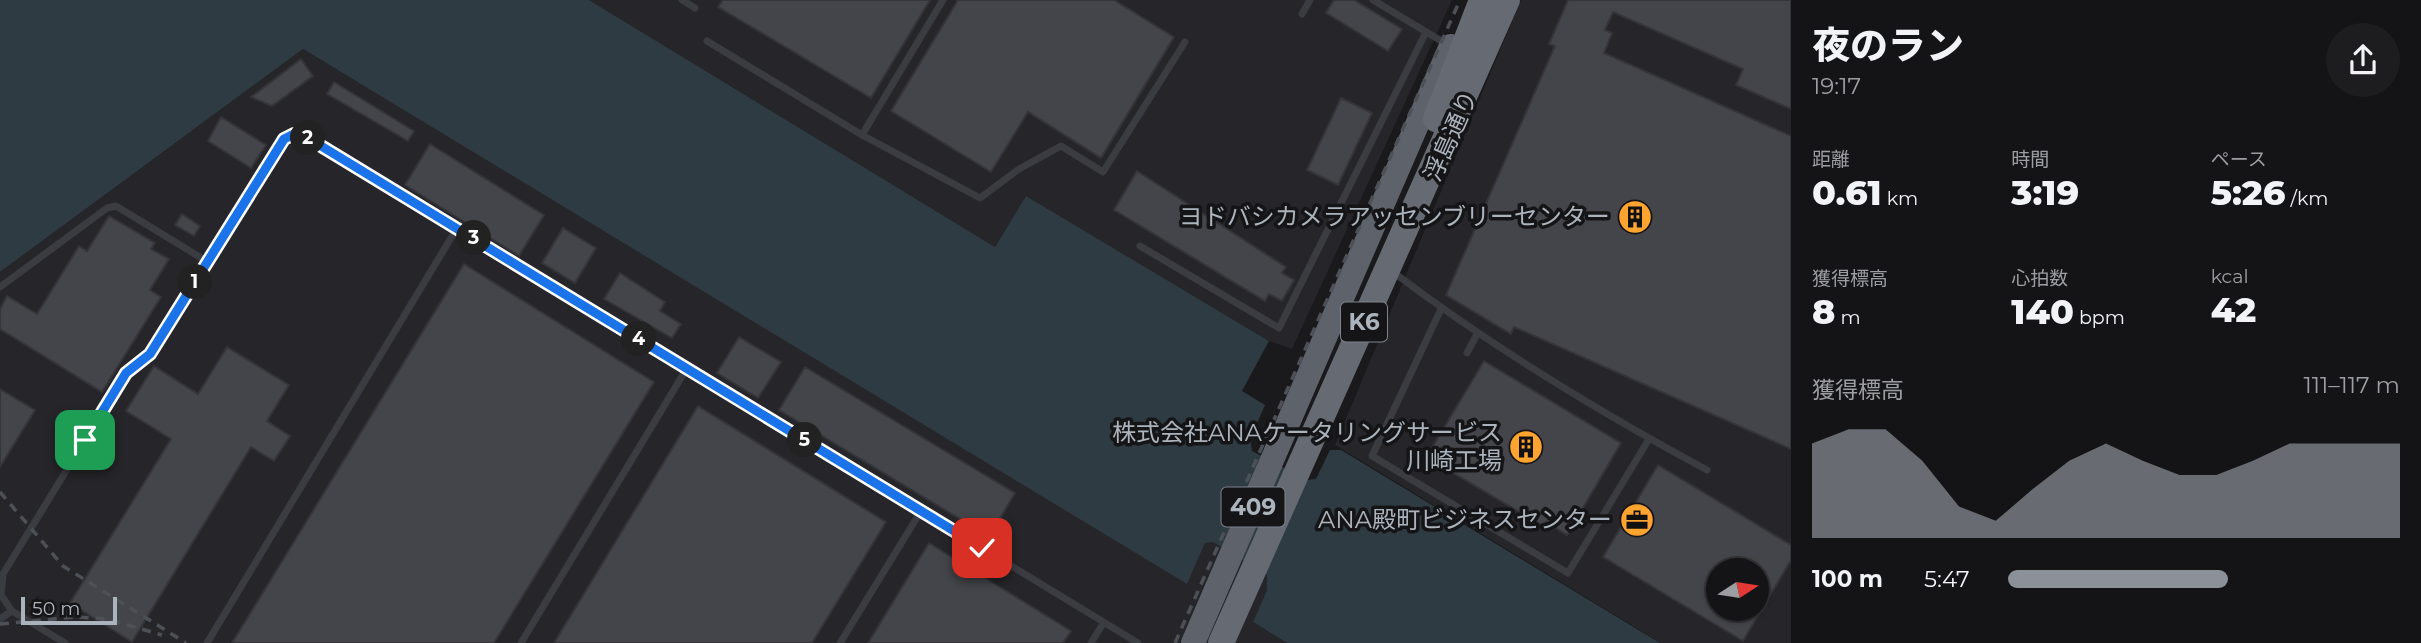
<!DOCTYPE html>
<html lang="ja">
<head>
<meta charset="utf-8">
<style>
  :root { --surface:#141416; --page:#1d1d1f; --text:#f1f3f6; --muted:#9d9ea1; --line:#333335; --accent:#8c9099 }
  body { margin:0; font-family:Montserrat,"Noto Sans JP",sans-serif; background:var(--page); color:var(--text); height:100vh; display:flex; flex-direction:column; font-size:26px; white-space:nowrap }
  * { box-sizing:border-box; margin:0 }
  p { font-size:23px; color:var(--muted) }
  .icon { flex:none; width:38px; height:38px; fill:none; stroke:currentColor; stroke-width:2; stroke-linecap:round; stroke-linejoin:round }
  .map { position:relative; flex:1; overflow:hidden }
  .details { display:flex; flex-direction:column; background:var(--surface); width:630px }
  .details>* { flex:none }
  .needle { width:46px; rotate:78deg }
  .tools { position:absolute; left:1706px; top:558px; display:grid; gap:14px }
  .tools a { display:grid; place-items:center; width:63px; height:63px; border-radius:50%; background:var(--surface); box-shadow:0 2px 5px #0004,0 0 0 2px var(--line); font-size:35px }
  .scale { position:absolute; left:21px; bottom:18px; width:96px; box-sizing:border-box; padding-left:7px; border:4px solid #abb3bd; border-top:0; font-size:19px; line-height:24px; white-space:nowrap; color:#abb3bd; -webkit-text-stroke:5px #151518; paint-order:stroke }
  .pin { position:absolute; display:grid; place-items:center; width:60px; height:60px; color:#fff; margin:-30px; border-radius:14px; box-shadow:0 4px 10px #0006 }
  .km { position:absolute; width:35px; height:35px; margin:-18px; border-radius:50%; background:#222; color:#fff; font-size:19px; line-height:35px; text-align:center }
  .round { display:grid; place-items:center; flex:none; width:74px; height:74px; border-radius:37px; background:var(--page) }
  .overview { display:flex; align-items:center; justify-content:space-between; height:119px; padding:0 21px }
  h1 { font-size:38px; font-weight:800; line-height:52px }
  .stats { display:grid; grid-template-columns:repeat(3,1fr); gap:10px; height:119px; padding:7px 21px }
  .stats div { display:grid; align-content:center }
  .stats b { font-size:35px; font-weight:800 }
  .stats small { font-size:19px; font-weight:400 }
  .stats p { font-size:19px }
  .chart { height:196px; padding:14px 21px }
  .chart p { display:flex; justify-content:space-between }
  .chart svg { width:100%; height:126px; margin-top:7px; fill:var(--accent); opacity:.7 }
  ul { padding:0 21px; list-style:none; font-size:23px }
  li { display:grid; grid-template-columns:112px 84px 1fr; align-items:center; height:52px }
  li i { height:18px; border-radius:9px; background:var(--accent) }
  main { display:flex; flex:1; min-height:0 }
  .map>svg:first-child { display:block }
  .built { fill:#26262a; fill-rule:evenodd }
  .water { fill:#2e3b42 }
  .building { fill:#44454a; stroke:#343439; stroke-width:2; fill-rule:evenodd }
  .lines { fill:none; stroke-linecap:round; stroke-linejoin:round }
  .service { stroke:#3a3c42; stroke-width:7 }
  .trunk { stroke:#5e626a; stroke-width:24 }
  .rail { stroke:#4d5157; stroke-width:3.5; stroke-dasharray:9 7; stroke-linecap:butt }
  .motorway-bridge { stroke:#666b73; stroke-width:26 }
  .route-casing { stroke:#fff; stroke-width:14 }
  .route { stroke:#1a73e8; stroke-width:9 }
  .labels { text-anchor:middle; stroke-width:7; stroke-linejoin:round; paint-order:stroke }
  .shield { fill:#151518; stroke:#7e848c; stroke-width:2 }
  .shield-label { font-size:23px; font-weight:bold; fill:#abb3bd }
  .street-label { font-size:24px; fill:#abb3bd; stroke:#151518 }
  .poi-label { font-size:24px; fill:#abb3bd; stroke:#151518; text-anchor:end }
</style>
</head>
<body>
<main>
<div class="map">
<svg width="1791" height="643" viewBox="0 0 1791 643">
  <rect width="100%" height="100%" fill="#1a1a1d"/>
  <g class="built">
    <polygon points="589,0 1452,0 1292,349 1269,341 1026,196 995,247"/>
    <path d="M1521 0H1791V643H1661L1335 445ZM1718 570H1757V609H1718Z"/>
    <polygon points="303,49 1187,583 1205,543 1213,542 1267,575 1267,590 1253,622 1287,643 0,643 0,272"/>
  </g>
  <polygon class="water" points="0,0 589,0 995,247 1026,196 1269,341 1242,391 1265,405 1250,439 1252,451 1307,480 1316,479 1330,450 1341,450 1660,643 1287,643 1253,622 1267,590 1267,575 1213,542 1205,543 1187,584 303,49 0,272"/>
  <g class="building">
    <polygon points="723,0 930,0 871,98 718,7"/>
    <polygon points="958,0 1114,0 1174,37 1101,158 1028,112 991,172 891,111"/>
    <polygon points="1334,0 1354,0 1402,29 1388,51 1326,13"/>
    <polygon points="1568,0 1791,0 1791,109 1736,85 1743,69 1613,12 1605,30 1612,33 1604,53 1791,136 1791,449 1514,327 1511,334 1446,295 1555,46 1549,44"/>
    <polygon points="301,59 313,76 272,106 251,97"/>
    <polygon points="334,82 414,131 408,141 327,94"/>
    <polygon points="1341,98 1372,113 1338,185 1307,170"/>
    <polygon points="221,117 266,145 251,168 208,141"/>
    <polygon points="430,144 544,215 519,256 405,185"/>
    <polygon points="1137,171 1286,267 1282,273 1294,280 1282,301 1269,294 1265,301 1114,210"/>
    <polygon points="182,214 200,226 194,236 175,225"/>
    <polygon points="109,216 155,243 151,249 169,259 150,290 161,297 102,392 0,329 0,309 7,296 37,314 79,246 87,251"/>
    <polygon points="563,228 596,248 575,283 542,263"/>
    <polygon points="464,264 654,382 494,643 232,643"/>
    <polygon points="620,273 665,302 660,311 681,324 672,338 604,299"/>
    <polygon points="739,337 781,362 758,398 717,373"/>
    <polygon points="227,347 289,385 267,421 290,436 274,461 251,447 132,642 70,603 171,439 126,411 154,366 198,394"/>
    <polygon points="1484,361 1621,443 1567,535 1546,522 1543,526 1440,465 1443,459 1430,451"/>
    <polygon points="805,367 1015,493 996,525 1002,529 995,540 779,410"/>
    <polygon points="0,389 35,410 0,467"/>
    <polygon points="698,406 886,522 812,643 554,643"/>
    <path d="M1658 465 1791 545V560L1743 641 1603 557ZM1718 570H1757V609H1718Z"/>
    <polygon points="929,543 1071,631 1063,643 868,643"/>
  </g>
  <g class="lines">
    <g class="service">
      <polyline points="682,0 695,8"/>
      <polyline points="943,0 862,135 980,198 1019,169 1061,146 1103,172 1185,42"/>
      <polyline points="1373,0 1448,45"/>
      <polyline points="1302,14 1310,0"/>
      <polyline points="707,41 862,135"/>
      <polyline points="1140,246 1279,328 1426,32"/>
      <path d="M1393 272C1492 347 1598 411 1707 470"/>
      <polyline points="0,287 107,208 116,206 208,262"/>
      <polyline points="1441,309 1372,456 1568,573 1649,439"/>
      <polyline points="1467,353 1477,334"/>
      <polyline points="0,619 12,611"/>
      <polyline points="65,643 12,611 1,595 3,574 126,373 150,353 284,139 294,134 303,135 1138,643"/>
      <polyline points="207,643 457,228"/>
      <polyline points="521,643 687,368"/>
      <polyline points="840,643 921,511"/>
      <polyline points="1091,643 1104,622"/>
    </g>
    <polyline class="trunk" points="1193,643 1451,46"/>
    <g class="rail">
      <polyline points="0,492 63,566 186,643"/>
      <polyline points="0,624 76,617 107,619 162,635"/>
      <polyline points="1175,643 1460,0"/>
    </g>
    <g class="motorway-bridge">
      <polyline points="1436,119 1482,0"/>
      <polyline points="1221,643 1507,0"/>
    </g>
  </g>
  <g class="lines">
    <g class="route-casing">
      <polyline id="route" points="85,440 126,373 150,354 284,139 294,134 303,135 982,548"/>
    </g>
    <use href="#route" class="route"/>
  </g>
  <defs>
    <g id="building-disc" transform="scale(1.75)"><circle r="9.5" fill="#ffa42f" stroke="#151518"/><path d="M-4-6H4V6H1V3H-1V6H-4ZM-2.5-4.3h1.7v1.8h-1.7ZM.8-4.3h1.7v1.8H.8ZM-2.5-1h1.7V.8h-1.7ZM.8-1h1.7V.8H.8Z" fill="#111"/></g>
    <g id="office-disc" transform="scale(1.75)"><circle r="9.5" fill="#ffa42f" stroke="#151518"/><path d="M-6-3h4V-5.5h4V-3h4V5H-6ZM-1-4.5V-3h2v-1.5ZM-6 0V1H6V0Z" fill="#111"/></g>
  </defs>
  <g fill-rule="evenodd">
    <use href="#building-disc" x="1635" y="217"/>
    <use href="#building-disc" x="1526" y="447"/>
    <use href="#office-disc" x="1637" y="520"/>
  </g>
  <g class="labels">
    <g class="shield">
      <rect x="1341" y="302.5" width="46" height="39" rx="5"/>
      <rect x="1221.5" y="487.5" width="63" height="39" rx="5"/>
    </g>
    <g class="shield-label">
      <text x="1364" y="330">K6</text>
      <text x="1253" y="515">409</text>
    </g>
    <g class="street-label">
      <text transform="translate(1451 136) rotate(-66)" y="8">浮島通り</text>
    </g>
    <g class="poi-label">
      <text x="1610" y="225">ヨドバシカメラアッセンブリーセンター</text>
      <text x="1502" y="441">株式会社ANAケータリングサービス<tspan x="1502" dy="28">川崎工場</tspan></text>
      <text x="1612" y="528">ANA殿町ビジネスセンター</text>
    </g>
  </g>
</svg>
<div class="tools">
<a><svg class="needle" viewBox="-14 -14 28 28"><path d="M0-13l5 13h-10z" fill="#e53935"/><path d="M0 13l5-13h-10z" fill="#9d9ea1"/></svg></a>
</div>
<div class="scale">50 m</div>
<div class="pin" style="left:85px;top:440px;background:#1e9e55"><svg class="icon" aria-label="arrive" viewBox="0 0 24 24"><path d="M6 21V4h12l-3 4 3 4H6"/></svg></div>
<div class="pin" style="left:982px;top:548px;background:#d93025"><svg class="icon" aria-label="check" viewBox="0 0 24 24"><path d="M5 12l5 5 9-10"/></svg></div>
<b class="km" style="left:195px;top:282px">1</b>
<b class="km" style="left:308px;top:138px">2</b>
<b class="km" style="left:474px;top:238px">3</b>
<b class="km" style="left:639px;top:339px">4</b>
<b class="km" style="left:805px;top:440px">5</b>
</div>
<section class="details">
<div class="overview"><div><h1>夜のラン</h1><p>19:17</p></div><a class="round"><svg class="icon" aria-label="share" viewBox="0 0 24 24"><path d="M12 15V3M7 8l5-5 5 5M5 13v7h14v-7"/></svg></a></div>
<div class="stats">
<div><p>距離</p><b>0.61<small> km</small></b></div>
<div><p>時間</p><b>3:19</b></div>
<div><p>ペース</p><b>5:26<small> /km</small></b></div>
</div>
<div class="stats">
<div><p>獲得標高</p><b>8<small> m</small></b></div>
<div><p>心拍数</p><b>140<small> bpm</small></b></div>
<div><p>kcal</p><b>42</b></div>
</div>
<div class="chart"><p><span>獲得標高</span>111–117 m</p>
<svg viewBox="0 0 160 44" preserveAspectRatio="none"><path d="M0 44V11L10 6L20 6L30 17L40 33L50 38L60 27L70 17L80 11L90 17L100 22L110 22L120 17L130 11L140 11L150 11L160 11V44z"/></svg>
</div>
<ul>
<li><b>100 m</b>5:47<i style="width:56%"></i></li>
</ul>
</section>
</main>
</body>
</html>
